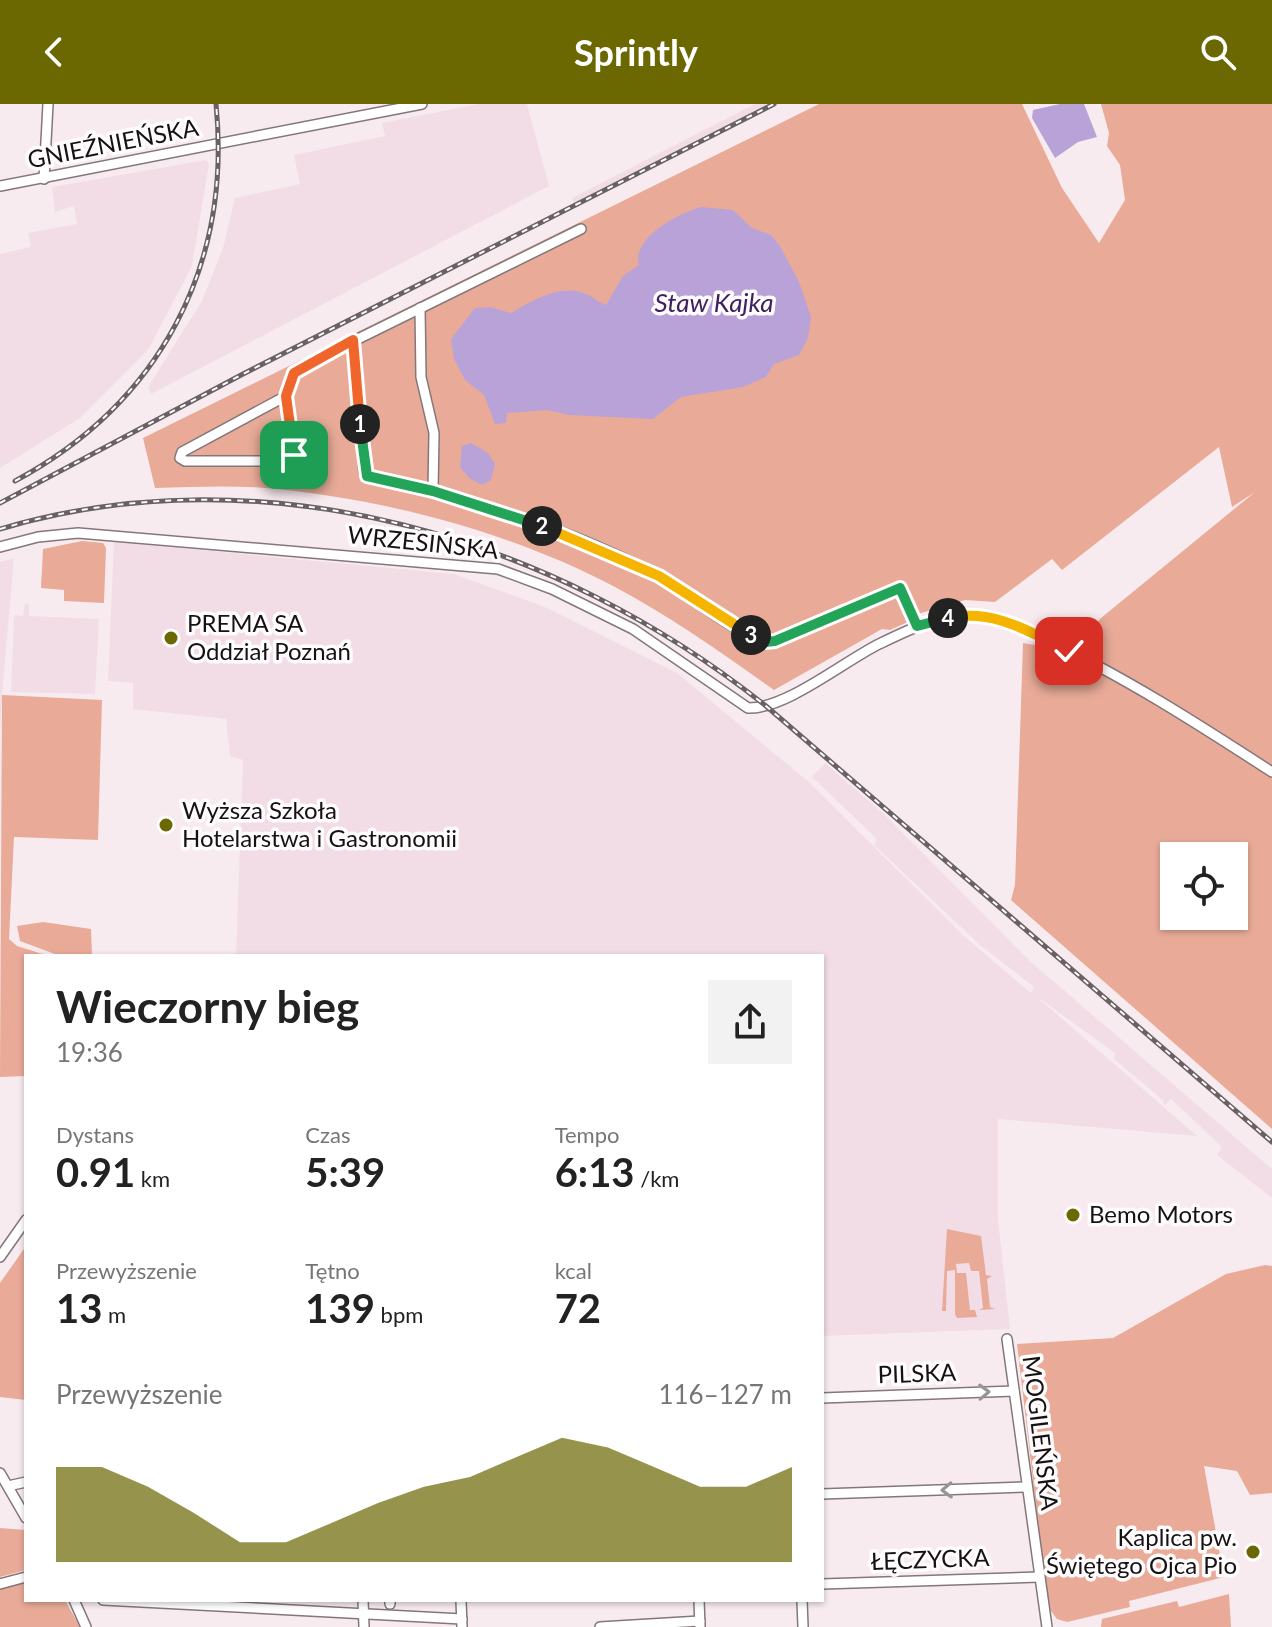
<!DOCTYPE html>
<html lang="pl">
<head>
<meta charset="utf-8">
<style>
  :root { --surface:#fff; --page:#f2f2f2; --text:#222; --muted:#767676; --accent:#6b6801 }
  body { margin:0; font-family:Lato,sans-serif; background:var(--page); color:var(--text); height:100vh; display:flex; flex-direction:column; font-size:30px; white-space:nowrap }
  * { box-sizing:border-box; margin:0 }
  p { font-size:26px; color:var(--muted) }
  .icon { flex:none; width:44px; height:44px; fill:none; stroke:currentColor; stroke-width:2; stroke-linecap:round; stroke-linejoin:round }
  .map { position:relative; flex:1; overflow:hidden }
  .side { position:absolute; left:24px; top:850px; width:800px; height:648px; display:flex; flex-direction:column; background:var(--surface); border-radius:0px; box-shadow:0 2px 6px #0004 }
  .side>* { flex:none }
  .controls { position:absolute; left:1160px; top:738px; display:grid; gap:16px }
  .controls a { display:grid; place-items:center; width:88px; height:88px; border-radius:0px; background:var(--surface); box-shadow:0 2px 6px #0004; font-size:40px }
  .pin { position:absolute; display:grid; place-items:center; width:68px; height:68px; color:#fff; margin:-34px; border-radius:16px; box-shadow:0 4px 12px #0006 }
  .km { position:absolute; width:40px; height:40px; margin:-20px; border-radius:50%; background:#222; color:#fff; font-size:22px; line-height:40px; text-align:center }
  .round { display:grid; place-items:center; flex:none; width:84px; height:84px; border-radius:0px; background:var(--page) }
  .summary { display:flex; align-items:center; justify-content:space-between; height:136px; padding:0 32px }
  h1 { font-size:44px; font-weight:700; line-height:60px }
  .figures { display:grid; grid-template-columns:repeat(3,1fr); gap:12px; height:136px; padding:8px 32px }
  .figures div { display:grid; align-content:center }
  .figures b { font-size:40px; font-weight:700 }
  .figures small { font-size:22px; font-weight:400 }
  .figures p { font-size:22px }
  .chart { height:224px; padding:16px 32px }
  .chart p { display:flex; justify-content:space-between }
  .chart svg { width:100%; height:144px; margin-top:8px; fill:var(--accent); opacity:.7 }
  header { display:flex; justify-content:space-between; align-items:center; height:104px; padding:0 32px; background:var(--accent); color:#fff; font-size:36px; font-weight:700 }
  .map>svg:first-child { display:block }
  .built { fill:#f2dde6 }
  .green { fill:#e9ab98; fill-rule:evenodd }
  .water { fill:#b9a2d8 }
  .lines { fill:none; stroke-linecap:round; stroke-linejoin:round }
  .minor-casing { stroke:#83777c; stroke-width:12 }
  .minor { stroke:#fff; stroke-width:9 }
  .rail-casing { stroke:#696164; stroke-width:5 }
  .rail { stroke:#fefcfd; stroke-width:2; stroke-dasharray:6; stroke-linecap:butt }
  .oneway { stroke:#969495 }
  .split-1-casing { stroke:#fff; stroke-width:16 }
  .split-2-casing { stroke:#fff; stroke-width:16 }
  .split-3-casing { stroke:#fff; stroke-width:16 }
  .split-4-casing { stroke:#fff; stroke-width:16 }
  .split-5-casing { stroke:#fff; stroke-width:16 }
  .split-1 { stroke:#f0652b; stroke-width:10 }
  .split-2 { stroke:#22a559; stroke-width:10 }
  .split-3 { stroke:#f5b400; stroke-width:10 }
  .split-4 { stroke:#22a559; stroke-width:10 }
  .split-5 { stroke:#f5b400; stroke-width:10 }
  .poi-dot { fill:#6b6801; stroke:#fefcfd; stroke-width:3 }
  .labels { text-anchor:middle; stroke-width:7; stroke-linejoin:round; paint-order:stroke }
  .street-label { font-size:24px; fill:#161113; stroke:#fefcfd }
  .poi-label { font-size:24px; fill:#161113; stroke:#fefcfd; text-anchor:start }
  .water-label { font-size:26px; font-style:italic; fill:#3e1f5f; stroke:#fefcfd }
</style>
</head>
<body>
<header><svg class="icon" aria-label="back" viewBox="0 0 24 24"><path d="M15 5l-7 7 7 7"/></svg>Sprintly<svg class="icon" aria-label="search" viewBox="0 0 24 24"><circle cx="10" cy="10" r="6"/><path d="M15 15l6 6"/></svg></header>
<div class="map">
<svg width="1272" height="1523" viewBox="0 0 1272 1523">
  <rect width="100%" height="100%" fill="#f8ebf0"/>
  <g class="built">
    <polygon points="478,0 527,0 549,82 151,290 148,283 202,197 223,144 235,94 300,80 294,51 385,32 382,19"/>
    <polygon points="755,0 780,0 576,104 572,94"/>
    <polygon points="206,56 209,60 192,162 148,246 80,314 0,364 0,150 31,143 28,129 77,120 74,102 55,108 52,83"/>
    <polygon points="114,438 454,470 545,503 677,569 809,678 965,833 1031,889 1034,883 980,841 874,741 877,735 812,673 825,659 886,712 1031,858 1272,1065 1272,1094 1217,1051 1222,1043 1171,995 1164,1002 1163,996 1114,955 1115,949 1036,892 1197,1032 998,1015 998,1115 1010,1225 822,1232 822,852 236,852 243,656 230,652 226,615 133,605 133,579 108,577"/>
    <polygon points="14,454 2,591 0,631 0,458"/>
    <polygon points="25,499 29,501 29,512 99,515 95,590 11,588 14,511 23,512"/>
  </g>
  <g class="green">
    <path d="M819 0H1022L1062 84 1099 139 1125 96 1120 61 1107 42 1109 29 1101 0H1272V1025L1011 796 1015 781 1023 539 1070 547 1101 514 1255 388 1232 403 1219 343 1062 466 1052 455 995 498 965 496 908 513 910 517 890 526 882 525 774 586C722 549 671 513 615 483 512 428 381 394 265 384 228 381 191 383 155 384L143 334ZM1174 752H1234V812H1174Z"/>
    <polygon points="82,437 103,439 106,444 104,499 64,497 64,486 41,484 43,445"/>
    <polygon points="2,591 102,596 98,736 14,733 9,835 17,842 49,852 26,852 26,972 0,973"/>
    <polygon points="43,818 91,825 92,852 60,852 20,837 17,822"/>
    <polygon points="947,1125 981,1132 986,1171 992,1172 987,1175 990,1203 995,1205 979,1206 983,1204 979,1167 971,1167 969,1159 956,1160 957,1169 966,1169 970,1206 975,1206 977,1213 957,1214 955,1210 955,1166 947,1167 946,1207 942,1207"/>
    <polygon points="26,1142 26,1296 0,1293 0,1179"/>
    <polygon points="1265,1161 1272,1162 1272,1389 1250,1391 1237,1367 1204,1362 1224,1473 1129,1497 1130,1503 1067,1518 1057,1515 1048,1503 1017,1240 1113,1234 1226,1170"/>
    <polygon points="0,1424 26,1426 26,1466 0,1473"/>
    <polygon points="26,1476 26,1496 65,1496 80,1523 0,1523 0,1484"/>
    <polygon points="1229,1490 1231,1523 1101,1523 1102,1515 1177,1497 1179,1503"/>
  </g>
  <g class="water">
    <polygon points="1060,0 1084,0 1097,33 1078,38 1055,54 1032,14 1033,6"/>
    <path d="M701 103 733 106 752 124 771 131 780 142 799 178 811 213 808 234 799 251 774 260 766 273 743 283 681 293 653 315 569 311 547 306 507 309 506 319 495 320 484 291 465 276 454 255 451 235 475 204 490 203 511 209C531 197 560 180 584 189 592 192 598 198 606 201L623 172 639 161C631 134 679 109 701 103Z"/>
    <polygon points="471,339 488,349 495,360 491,376 482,381 469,374 460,363 462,342"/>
  </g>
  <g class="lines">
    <g class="minor-casing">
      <g id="minor">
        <polyline points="44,75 48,0"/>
        <polyline points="0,82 422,0"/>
        <polyline points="420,204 421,273 434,329 433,387"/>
        <path d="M353 236 364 368 367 372C460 392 554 419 639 462 681 483 722 522 765 538L799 528 900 484 917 522"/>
        <polyline points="286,292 294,351 289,357 185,357 180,354 182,348 286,292 294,269 299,264 581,125"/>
        <path d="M0 443 38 433 78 429 498 465 552 485 633 525 748 604C786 605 843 558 879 540 910 525 942 509 977 511 1002 511 1024 525 1046 536 1125 573 1198 620 1272 668"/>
        <polyline points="0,1153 26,1116"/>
        <polyline points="1007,1235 1047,1523"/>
        <polyline points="822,1294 1014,1287"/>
        <polyline points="0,1369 26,1414"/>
        <polyline points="8,1382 26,1378"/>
        <polyline points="822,1390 1025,1383"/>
        <polyline points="0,1480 26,1473"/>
        <polyline points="822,1480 1039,1473"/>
        <polyline points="74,1496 86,1523"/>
        <polyline points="103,1496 462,1515"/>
        <polyline points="363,1496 364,1523"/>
        <polyline points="390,1496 390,1500"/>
        <polyline points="461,1496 462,1523"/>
        <polyline points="699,1496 700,1523"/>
        <polyline points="802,1496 803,1523"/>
        <polyline points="600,1523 700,1517"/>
      </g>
    </g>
    <use href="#minor" class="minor"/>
    <g class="rail-casing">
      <g id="rail">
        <path d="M15 377C160 299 232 162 216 0"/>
        <polyline points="0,399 243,270 774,0"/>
        <path d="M0 425C266 346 555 434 766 602L1272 1038"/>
      </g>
    </g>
    <use href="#rail" class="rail"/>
  </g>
  <defs><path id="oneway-chevron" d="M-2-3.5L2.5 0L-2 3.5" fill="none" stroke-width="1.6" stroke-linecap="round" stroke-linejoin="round" transform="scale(2)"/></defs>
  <g class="oneway">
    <use href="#oneway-chevron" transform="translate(984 1288) rotate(-2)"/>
    <use href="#oneway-chevron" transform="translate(947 1386) rotate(178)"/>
  </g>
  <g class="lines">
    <g class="split-1-casing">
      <polyline id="split-1" points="294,351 286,292 294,269 353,236 360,320"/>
    </g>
    <g class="split-2-casing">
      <polyline id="split-2" points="360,320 367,372 433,387 542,422"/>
    </g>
    <g class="split-3-casing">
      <polyline id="split-3" points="542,422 659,472 751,531"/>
    </g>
    <g class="split-4-casing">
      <polyline id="split-4" points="751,531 765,538 775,537 900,484 917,522 948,514"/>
    </g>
    <g class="split-5-casing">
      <path id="split-5" d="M948 514C993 504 1030 528 1069 547"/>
    </g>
    <use href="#split-1" class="split-1"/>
    <use href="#split-2" class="split-2"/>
    <use href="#split-3" class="split-3"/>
    <use href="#split-4" class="split-4"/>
    <use href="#split-5" class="split-5"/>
  </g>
  <g class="poi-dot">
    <circle cx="171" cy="534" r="8"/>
    <circle cx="166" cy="721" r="8"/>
    <circle cx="1073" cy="1111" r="8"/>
    <circle cx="1253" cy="1448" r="8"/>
  </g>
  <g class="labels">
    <g class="street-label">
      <text transform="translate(113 40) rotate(-11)" y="8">GNIEŹNIEŃSKA</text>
      <text transform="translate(423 439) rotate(6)" y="8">WRZESIŃSKA</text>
      <text transform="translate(917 1270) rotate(-2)" y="8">PILSKA</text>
      <text transform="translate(1040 1329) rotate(83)" y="8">MOGILEŃSKA</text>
      <text transform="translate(930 1456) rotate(-2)" y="8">ŁĘCZYCKA</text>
    </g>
    <g class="poi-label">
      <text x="187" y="528">PREMA SA<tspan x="187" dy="28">Oddział Poznań</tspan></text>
      <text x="182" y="715">Wyższa Szkoła<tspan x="182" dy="28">Hotelarstwa i Gastronomii</tspan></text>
      <text x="1089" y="1119">Bemo Motors</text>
      <text x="1237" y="1442" text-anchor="end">Kaplica pw.<tspan x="1237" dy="28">Świętego Ojca Pio</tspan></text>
    </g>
    <g class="water-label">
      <text x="714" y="208">Staw Kajka</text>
    </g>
  </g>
</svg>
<div class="controls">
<a><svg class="icon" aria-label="locate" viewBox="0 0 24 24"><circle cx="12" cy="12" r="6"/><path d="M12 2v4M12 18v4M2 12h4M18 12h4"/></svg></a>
</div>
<div class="pin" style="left:294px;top:351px;background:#1e9e55"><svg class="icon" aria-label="arrive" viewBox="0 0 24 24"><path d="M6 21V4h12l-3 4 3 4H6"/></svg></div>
<div class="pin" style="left:1069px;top:547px;background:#d93025"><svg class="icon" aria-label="check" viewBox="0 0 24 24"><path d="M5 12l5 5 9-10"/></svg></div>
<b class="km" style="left:360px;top:320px">1</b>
<b class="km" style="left:542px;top:422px">2</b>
<b class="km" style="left:751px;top:531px">3</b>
<b class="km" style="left:948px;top:514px">4</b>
<section class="side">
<div class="summary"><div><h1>Wieczorny bieg</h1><p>19:36</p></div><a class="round"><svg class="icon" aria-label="share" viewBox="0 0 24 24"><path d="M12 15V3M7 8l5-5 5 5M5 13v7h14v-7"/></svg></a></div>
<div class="figures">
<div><p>Dystans</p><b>0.91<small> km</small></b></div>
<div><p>Czas</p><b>5:39</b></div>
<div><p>Tempo</p><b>6:13<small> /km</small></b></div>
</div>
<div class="figures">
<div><p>Przewyższenie</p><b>13<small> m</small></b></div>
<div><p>Tętno</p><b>139<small> bpm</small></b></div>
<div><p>kcal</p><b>72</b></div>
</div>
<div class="chart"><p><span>Przewyższenie</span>116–127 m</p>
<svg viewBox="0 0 160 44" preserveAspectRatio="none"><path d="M0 44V15L10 15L20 21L30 29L40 38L50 38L60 32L70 26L80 21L90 18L100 12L110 6L120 9L130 15L140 21L150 21L160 15V44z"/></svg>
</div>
</section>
</div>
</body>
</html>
